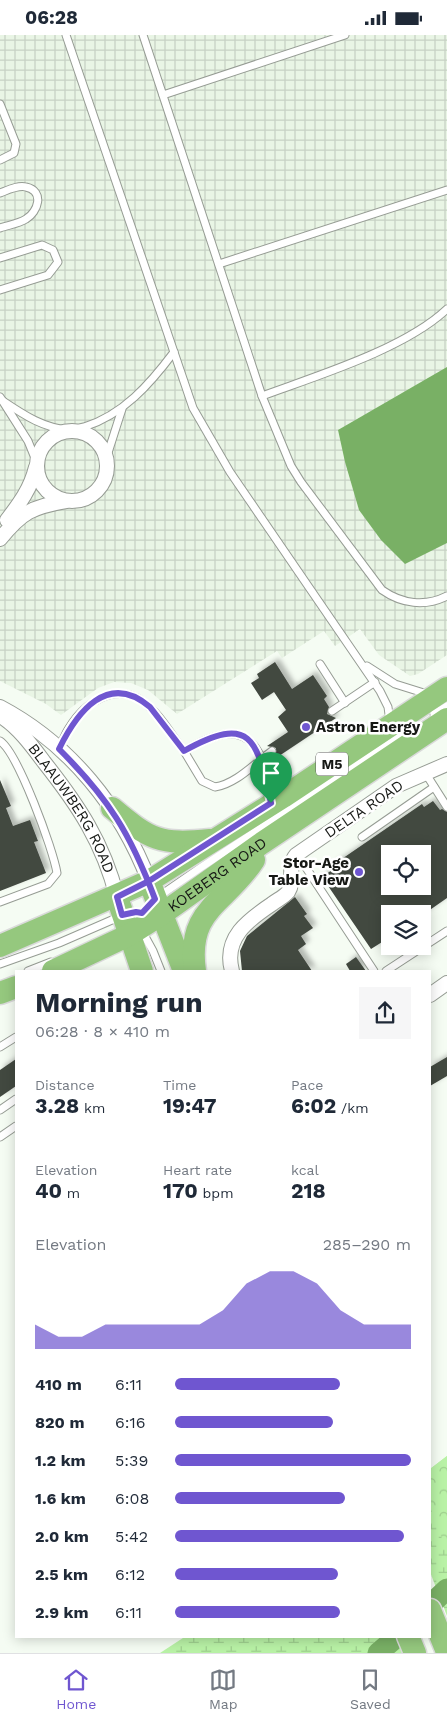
<!DOCTYPE html>
<html lang="en">
<head>
<meta charset="utf-8">
<style>
  :root { --surface:#fff; --page:#f6f6f7; --text:#1f2937; --muted:#747a83; --line:#e0e1e3; --accent:#6f56d0 }
  body { margin:0; font-family:"Work Sans",sans-serif; background:var(--page); color:var(--text); height:100vh; display:flex; flex-direction:column; font-size:19px; white-space:nowrap }
  * { box-sizing:border-box; margin:0 }
  p { font-size:16px; color:var(--muted) }
  .icon { flex:none; width:28px; height:28px; fill:none; stroke:currentColor; stroke-width:2; stroke-linecap:round; stroke-linejoin:round }
  .map { position:relative; flex:1; overflow:hidden }
  .drawer { position:absolute; left:15px; top:935px; width:416px; height:668px; display:flex; flex-direction:column; background:var(--surface); border-radius:0px; box-shadow:0 2px 12px #0003 }
  .drawer>* { flex:none }
  .controls { position:absolute; left:381px; top:810px; display:grid; gap:10px }
  .controls a { display:grid; place-items:center; width:50px; height:50px; border-radius:0px; background:var(--surface); box-shadow:0 2px 12px #0003; font-size:25px }
  .pin { position:absolute; display:grid; place-items:center; width:42px; height:42px; color:#fff; margin:-51px -21px; border-radius:50% 50% 50% 0; rotate:-45deg; box-shadow:0 0 5px #0007 }
  .pin .icon { rotate:45deg }
  .round { display:grid; place-items:center; flex:none; width:52px; height:52px; border-radius:0px; background:var(--page) }
  .overview { display:flex; align-items:center; justify-content:space-between; height:85px; padding:0 20px }
  h1 { font-size:28px; font-weight:700; line-height:38px }
  .stats { display:grid; grid-template-columns:repeat(3,1fr); gap:8px; height:85px; padding:5px 20px }
  .stats div { display:grid; align-content:center }
  .stats b { font-size:21px; font-weight:700 }
  .stats small { font-size:14px; font-weight:400 }
  .stats p { font-size:14px }
  .chart { height:140px; padding:10px 20px }
  .chart p { display:flex; justify-content:space-between }
  .chart svg { width:100%; height:90px; margin-top:5px; fill:var(--accent); opacity:.7 }
  ul { padding:0 20px; list-style:none; font-size:16px }
  li { display:grid; grid-template-columns:80px 60px 1fr; align-items:center; height:38px }
  li i { height:12px; border-radius:6px; background:var(--accent) }
  .status { display:flex; justify-content:space-between; align-items:center; height:35px; padding:0 25px; background:var(--surface); direction:ltr }
  .status svg { height:14px; fill:currentColor }
  .dock { display:flex; justify-content:space-around; align-items:center; height:70px; border-top:1px solid var(--line); background:var(--surface); font-size:14px; color:var(--muted) }
  .dock a { display:grid; justify-items:center; gap:2px }
  .dock .selected { color:var(--accent) }
  .map>svg:first-child { display:block }
  .industrial { fill:url(#industrial-grid) }
  .wetland { fill:url(#wetland-marsh) }
  .park { fill:url(#park-crowns) }
  .water { fill:#79b065 }
  .lines { fill:none; stroke-linecap:round; stroke-linejoin:round }
  .river { stroke:#79b065; stroke-width:21 }
  .building { fill:#424840; fill-rule:evenodd; filter:url(#shadow) }
  .lane-casing { stroke:#969c94; stroke-width:9 }
  .street-casing { stroke:#969c94; stroke-width:16 }
  .primary-casing { stroke:#dadada; stroke-width:25 }
  .lane { stroke:#fff; stroke-width:7 }
  .street { stroke:#fff; stroke-width:14 }
  .primary { stroke:#95c87e; stroke-width:22 }
  .route-casing { stroke:#fff; stroke-width:10 }
  .route { stroke:#6f56d0; stroke-width:6 }
  .poi-dot { fill:#6f56d0; stroke:#fff; stroke-width:2 }
  .labels { text-anchor:middle; stroke-width:5; stroke-linejoin:round; paint-order:stroke }
  .shield { fill:#fff; stroke:#5c5d5b; stroke-width:1 }
  .shield-label { font-size:14px; font-weight:bold; fill:#161815 }
  .poi-label { font-size:15px; font-weight:bold; fill:#161815; stroke:#fff; text-anchor:start }
  .street-label { font-size:15px; fill:#161815; stroke:#fff }
</style>
</head>
<body>
<div class="status"><b>06:28</b><svg viewBox="0 0 49 12"><path d="M0 12V9h3v3zM5 12V6h3v6zM10 12V3h3v9zM15 12V0h3v12zM26 1h20v11H26zM47 4h2v5h-2z"/></svg></div>
<div class="map">
<svg width="447" height="1618" viewBox="0 0 447 1618">
  <defs>
    <pattern id="industrial-grid" width="8" height="8" patternUnits="userSpaceOnUse" patternTransform="scale(1.25)"><rect width="8" height="8" fill="#e9f5e5"/><path d="M0 4h8M4 0v8" fill="none" stroke="#c7d1c4"/></pattern>
    <pattern id="wetland-marsh" width="20" height="14" patternUnits="userSpaceOnUse" patternTransform="scale(1.25)"><rect width="20" height="14" fill="#b9f2a6"/><path d="M1 5h8M5 5V1M11 12h8M15 12V8" fill="none" stroke="#9ecf8e"/></pattern>
    <pattern id="park-crowns" width="20" height="18" patternUnits="userSpaceOnUse" patternTransform="scale(1.25)"><rect width="20" height="18" fill="#b9f2a6"/><path d="M2 6a3 3 0 1 1 6 0M12 15a3 3 0 1 1 6 0" fill="none" stroke="#9ecf8e"/></pattern>
    <filter id="shadow"><feDropShadow dx="4" dy="-4" stdDeviation="2.5" flood-color="#0004"/></filter>
  </defs>
  <rect width="100%" height="100%" fill="#f5fcf3"/>
  <polygon class="industrial" points="0,0 447,0 447,620 418,639 410,641 379,620 360,594 335,611 324,596 282,623 277,616 177,679 148,655 131,648 114,647 98,653 61,680 46,669 0,646"/>
  <g class="wetland">
    <polygon points="447,1421 447,1581 430,1537 430,1434"/>
    <polygon points="186,1601 408,1601 415,1618 160,1618"/>
  </g>
  <polygon class="park" points="447,1421 447,1517 430,1472 430,1434"/>
  <polygon class="water" points="447,332 447,508 405,529 381,505 359,475 345,427 338,395"/>
  <g class="lines">
    <g class="river">
      <polyline points="430,1570 447,1554"/>
      <polyline points="378,1618 398,1601"/>
    </g>
  </g>
  <g class="building">
    <polygon points="275,627 292,654 313,640 327,661 324,664 329,672 327,679 336,683 276,723 276,713 267,711 288,697 278,682 286,675 274,657 262,665 251,648 259,643 257,639"/>
    <polygon points="0,745 11,771 6,773 13,791 30,785 38,806 34,807 46,838 0,856"/>
    <path d="M433 766 440 775 442 774 447 777V863L424 879H390V902L371 914 322 842 335 833 333 830 422 769 424 772ZM390 819H422V851H390Z"/>
    <polygon points="295,862 307,879 304,881 313,893 301,901 306,909 298,915 312,936 242,936 240,916 247,901"/>
    <polygon points="356,922 366,936 350,936 346,929"/>
    <polygon points="447,1022 447,1041 430,1051 430,1032"/>
    <polygon points="16,1024 16,1051 0,1062 0,1035"/>
  </g>
  <g class="lines">
    <g class="lane-casing">
      <g id="lane">
        <polyline points="66,0 193,373 230,437 380,656 388,672 390,687"/>
        <path d="M143 0 262 361 291 431 301 447 382 555C402 569 425 572 447 561"/>
        <polyline points="163,60 345,0"/>
        <polyline points="0,69 16,109 14,118 0,125"/>
        <path d="M0 158C8 155 18 150 26 152 45 156 38 177 26 184 18 189 8 190 0 193"/>
        <polyline points="0,223 42,210 53,215 58,227 48,240 0,255"/>
        <polyline points="219,229 447,155"/>
        <path d="M262 361C316 341 405 314 447 274"/>
        <polyline points="0,362 28,406 37,428"/>
        <path d="M3 366C24 380 43 393 69 395 74 396 79 393 84 392 123 380 150 349 174 317"/>
        <polyline points="106,424 122,374"/>
        <polyline points="320,629 345,668"/>
        <polyline points="367,631 395,649 427,659"/>
        <polyline points="332,676 375,647"/>
        <polyline points="434,679 447,671"/>
        <path d="M0 706C18 718 53 814 57 838L48 849 0 867"/>
        <path d="M59 714C62 707 65 699 69 693 84 668 115 647 142 666 160 678 171 700 184 716"/>
        <polyline points="426,739 447,772"/>
        <path d="M271 766C268 752 267 736 262 724 244 683 212 701 184 716L202 746 215 752C236 749 255 728 272 716"/>
        <polyline points="362,802 434,752"/>
        <polyline points="297,819 374,936"/>
        <polyline points="136,885 155,864 200,833 408,696"/>
        <polyline points="142,896 153,916 161,936"/>
        <polyline points="0,929 59,908 128,878 136,877 144,880"/>
        <polyline points="28,936 51,927"/>
        <polyline points="386,936 447,896"/>
        <polyline points="0,1012 16,1002"/>
        <polyline points="0,1075 16,1064"/>
        <polyline points="0,1102 16,1091"/>
      </g>
    </g>
    <g class="street-casing">
      <g id="street">
        <circle cx="72" cy="431" r="35"/>
        <path d="M7 485C20 468 31 453 36 432"/>
        <path d="M0 504C22 477 32 472 66 466"/>
        <path d="M0 672C70 709 121 773 149 846"/>
        <path id="s1" d="M2 682C19 693 32 711 44 727 78 770 103 807 117 862"/>
        <path d="M232 936C223 903 248 885 272 869 277 865 284 862 288 857 296 845 286 832 296 820L396 751 447 729"/>
        <polyline points="430,960 447,948"/>
      </g>
    </g>
    <g class="primary-casing">
      <g id="primary">
        <path d="M112 773C150 805 160 810 210 805"/>
        <polyline points="149,846 184,936"/>
        <polyline points="117,862 142,936"/>
        <polyline points="0,911 149,846 283,762 447,653"/>
        <path id="s2" d="M53 936 129 900 162 879 262 808 447 684"/>
        <path d="M195 936C186 873 226 869 254 825"/>
        <polyline points="0,958 16,952"/>
        <polyline points="430,1575 447,1617"/>
        <polyline points="408,1601 415,1618"/>
      </g>
    </g>
    <use href="#lane" class="lane"/>
    <use href="#street" class="street"/>
    <use href="#primary" class="primary"/>
  </g>
  <g class="lines">
    <g class="route-casing">
      <path id="route" d="M271 768 149 846 117 862 122 880 136 877 142 878 155 864C130 798 109 764 59 714 77 677 108 636 150 672L184 716C252 678 257 705 271 768"/>
    </g>
    <use href="#route" class="route"/>
  </g>
  <g class="poi-dot">
    <circle cx="306" cy="692" r="5"/>
    <circle cx="359" cy="837" r="5"/>
  </g>
  <g class="labels">
    <rect class="shield" x="316" y="717.5" width="32" height="23" rx="4"/>
    <g class="shield-label">
      <text x="332" y="734">M5</text>
    </g>
    <g class="poi-label">
      <text x="316" y="697">Astron Energy</text>
      <text x="349" y="833" text-anchor="end">Stor-Age<tspan x="349" dy="17">Table View</tspan></text>
    </g>
    <g class="street-label">
      <text transform="translate(364 774) rotate(-34)" y="5">DELTA ROAD</text>
      <text dy="5" stroke="none"><textPath href="#s1" startOffset="116">BLAAUWBERG ROAD</textPath></text>
      <text dy="5" stroke="none"><textPath href="#s2" startOffset="191">KOEBERG ROAD</textPath></text>
    </g>
  </g>
</svg>
<div class="controls">
<a><svg class="icon" aria-label="locate" viewBox="0 0 24 24"><circle cx="12" cy="12" r="6"/><path d="M12 2v4M12 18v4M2 12h4M18 12h4"/></svg></a>
<a><svg class="icon" aria-label="layers" viewBox="0 0 24 24"><path d="M12 4l9 5-9 5-9-5zM3 14l9 5 9-5"/></svg></a>
</div>
<div class="pin" style="left:271px;top:768px;background:#1e9e55"><svg class="icon" aria-label="arrive" viewBox="0 0 24 24"><path d="M6 21V4h12l-3 4 3 4H6"/></svg></div>
<section class="drawer">
<div class="overview"><div><h1>Morning run</h1><p>06:28 · 8 × 410 m</p></div><a class="round"><svg class="icon" aria-label="share" viewBox="0 0 24 24"><path d="M12 15V3M7 8l5-5 5 5M5 13v7h14v-7"/></svg></a></div>
<div class="stats">
<div><p>Distance</p><b>3.28<small> km</small></b></div>
<div><p>Time</p><b>19:47</b></div>
<div><p>Pace</p><b>6:02<small> /km</small></b></div>
</div>
<div class="stats">
<div><p>Elevation</p><b>40<small> m</small></b></div>
<div><p>Heart rate</p><b>170<small> bpm</small></b></div>
<div><p>kcal</p><b>218</b></div>
</div>
<div class="chart"><p><span>Elevation</span>285–290 m</p>
<svg viewBox="0 0 160 44" preserveAspectRatio="none"><path d="M0 44V32L10 38L20 38L30 32L40 32L50 32L60 32L70 32L80 25L90 12L100 6L110 6L120 12L130 25L140 32L150 32L160 32V44z"/></svg>
</div>
<ul>
<li><b>410 m</b>6:11<i style="width:70%"></i></li>
<li><b>820 m</b>6:16<i style="width:67%"></i></li>
<li><b>1.2 km</b>5:39<i style="width:100%"></i></li>
<li><b>1.6 km</b>6:08<i style="width:72%"></i></li>
<li><b>2.0 km</b>5:42<i style="width:97%"></i></li>
<li><b>2.5 km</b>6:12<i style="width:69%"></i></li>
<li><b>2.9 km</b>6:11<i style="width:70%"></i></li>
</ul>
</section>
</div>
<nav class="dock">
<a class="selected"><svg class="icon" aria-label="home" viewBox="0 0 24 24"><path d="M3 11l9-7 9 7M6 9v11h12V9"/></svg>Home</a>
<a><svg class="icon" aria-label="map" viewBox="0 0 24 24"><path d="M3 6l6-2 6 2 6-2v14l-6 2-6-2-6 2zM9 4v14M15 6v14"/></svg>Map</a>
<a><svg class="icon" aria-label="saved" viewBox="0 0 24 24"><path d="M7 4h10v16l-5-4-5 4z"/></svg>Saved</a>
</nav>
</body>
</html>
